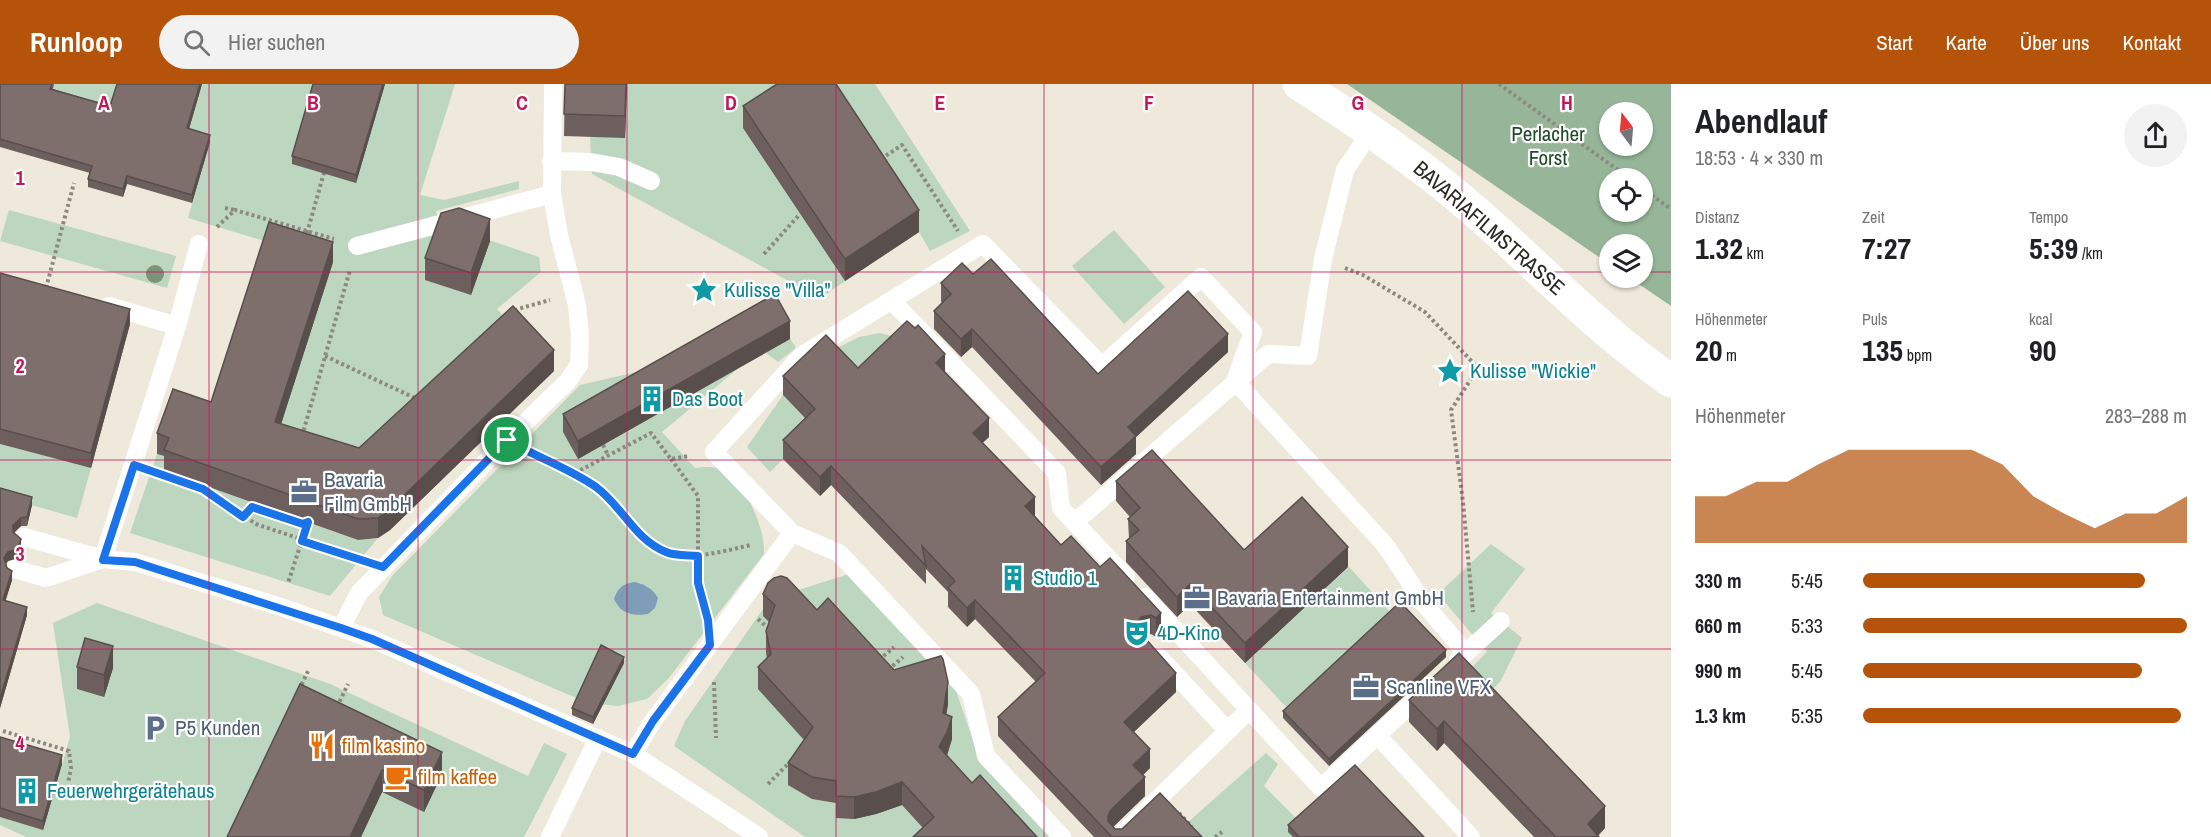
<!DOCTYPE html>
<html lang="de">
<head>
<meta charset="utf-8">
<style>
  :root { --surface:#fff; --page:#f2f2f2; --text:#202124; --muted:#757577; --accent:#b45309 }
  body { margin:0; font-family:"Archivo Narrow",sans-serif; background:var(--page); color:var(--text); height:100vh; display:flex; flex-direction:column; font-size:22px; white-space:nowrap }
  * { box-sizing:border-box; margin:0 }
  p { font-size:20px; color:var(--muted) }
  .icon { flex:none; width:33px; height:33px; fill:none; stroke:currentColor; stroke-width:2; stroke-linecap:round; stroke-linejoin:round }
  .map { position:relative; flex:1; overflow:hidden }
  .details { display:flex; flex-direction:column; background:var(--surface); width:540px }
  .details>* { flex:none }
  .needle { width:39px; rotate:344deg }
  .fabs { position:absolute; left:1599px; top:18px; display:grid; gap:12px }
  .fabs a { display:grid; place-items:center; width:54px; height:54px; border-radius:50%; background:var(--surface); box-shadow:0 2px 4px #0004; font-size:30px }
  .pin { position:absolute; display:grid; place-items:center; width:51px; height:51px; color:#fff; margin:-26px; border:3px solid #fff; border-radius:50%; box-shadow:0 2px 6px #0007 }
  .round { display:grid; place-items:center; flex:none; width:63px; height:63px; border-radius:32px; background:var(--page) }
  .headline { display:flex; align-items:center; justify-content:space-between; height:102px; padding:0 24px }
  h1 { font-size:33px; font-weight:700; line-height:45px }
  .metrics { display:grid; grid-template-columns:repeat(3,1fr); gap:9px; height:102px; padding:6px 24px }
  .metrics div { display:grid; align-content:center }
  .metrics b { font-size:30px; font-weight:700 }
  .metrics small { font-size:16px; font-weight:400 }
  .metrics p { font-size:16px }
  .chart { height:168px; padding:12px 24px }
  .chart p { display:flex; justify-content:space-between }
  .chart svg { width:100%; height:108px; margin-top:6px; fill:var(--accent); opacity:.7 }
  ul { padding:0 24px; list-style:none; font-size:20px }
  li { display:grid; grid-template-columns:96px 72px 1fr; align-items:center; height:45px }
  li i { height:15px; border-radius:8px; background:var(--accent) }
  header { display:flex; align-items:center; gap:36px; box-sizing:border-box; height:84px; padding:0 30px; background:var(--accent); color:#fff }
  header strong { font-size:28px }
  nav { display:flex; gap:33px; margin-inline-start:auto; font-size:21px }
  .search { width:420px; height:54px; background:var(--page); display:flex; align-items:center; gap:15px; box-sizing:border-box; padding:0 21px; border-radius:33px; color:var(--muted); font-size:22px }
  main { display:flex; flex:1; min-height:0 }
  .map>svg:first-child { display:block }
  .green { fill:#bdd6bf }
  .forest { fill:#97b699; fill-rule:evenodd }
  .water { fill:#7e9db8 }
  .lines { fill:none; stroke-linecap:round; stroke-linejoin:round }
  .path { stroke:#8d8980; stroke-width:4; stroke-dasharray:3 3; stroke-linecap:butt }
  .lane { stroke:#fff; stroke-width:18 }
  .street { stroke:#fff; stroke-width:33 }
  .tree { fill:#7c9378 }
  .wall { fill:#6c5f5e }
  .shaded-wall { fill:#584e4c }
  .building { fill:#7e6f6d; stroke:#584e4c; stroke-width:1.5 }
  .route-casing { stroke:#fff; stroke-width:12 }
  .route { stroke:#1a73e8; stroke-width:8 }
  .grid { fill:none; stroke:#c2185b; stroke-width:1.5; stroke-opacity:0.55 }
  .labels { text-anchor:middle; stroke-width:4.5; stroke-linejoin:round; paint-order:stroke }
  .park-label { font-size:21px; fill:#1f4d27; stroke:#fff }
  .street-label { font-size:21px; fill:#2a2823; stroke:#fff }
  .culture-label { font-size:21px; fill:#0d838f; stroke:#fff; text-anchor:start }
  .service-label { font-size:21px; fill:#4e5e75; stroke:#fff; text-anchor:start }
  .food-label { font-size:21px; fill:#c56008; stroke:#fff; text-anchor:start }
  .grid-label { font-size:20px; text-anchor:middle; font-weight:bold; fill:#c2185b; stroke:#fff; stroke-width:4.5; stroke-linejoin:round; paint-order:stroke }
</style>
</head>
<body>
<header>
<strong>Runloop</strong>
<div class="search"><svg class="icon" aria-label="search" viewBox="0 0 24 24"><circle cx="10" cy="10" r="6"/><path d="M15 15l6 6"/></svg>Hier suchen</div>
<nav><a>Start</a><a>Karte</a><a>Über uns</a><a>Kontakt</a></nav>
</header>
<main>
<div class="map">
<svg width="1671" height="753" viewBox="0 0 1671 753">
  <rect width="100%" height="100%" fill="#eee9db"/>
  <g class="green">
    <polygon points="54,0 119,0 110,30 51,13"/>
    <polygon points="202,0 455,0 420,111 444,116 519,97 519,105 436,127 439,139 539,173 541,188 497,225 506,235 360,385 275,359 268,158 188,134 209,59 187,52"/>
    <polygon points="627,0 875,0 970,147 930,167 919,148 820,214 592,90 590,52"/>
    <polygon points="9,126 176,172 167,204 0,157"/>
    <polygon points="1114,146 1165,203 1124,240 1072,182"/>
    <path d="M786 248 796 264 778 278 766 269 741 282 662 348 695 384C707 382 722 382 732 392 749 409 765 446 764 470L668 595 647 615 618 622 588 619 383 531 379 513 392 492 580 301 689 276Z"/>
    <polygon points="880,249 907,256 858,303 825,270 859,253"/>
    <polygon points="783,311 815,344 770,388 747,363"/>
    <polygon points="0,360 91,384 77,434 0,412"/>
    <polygon points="157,370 169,374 165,387 358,456 378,454 330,512 130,449"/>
    <polygon points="1491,460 1525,485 1491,529 1522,554 1500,598 1482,615 1461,594 1487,568 1438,510"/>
    <polygon points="1349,483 1393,531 1290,627 1245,579"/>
    <polygon points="849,490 954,601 978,671 1055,753 805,753 674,662 685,637 770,515"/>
    <polygon points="97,519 330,600 528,692 544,659 567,670 524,753 26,753 0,741 0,733 43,745 70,653 53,539"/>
    <polygon points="1266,669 1278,680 1264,702 1299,737 1293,753 1184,753 1178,747"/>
  </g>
  <path class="forest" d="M1347 0H1671V222L1630 194H1642V160H1610L1609 180ZM1610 28H1642V62H1610ZM1610 94H1642V128H1610Z"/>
  <path class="water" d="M635 498C645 501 652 504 658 514L655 524 648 530C632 532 621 530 614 515 618 503 623 500 635 498Z"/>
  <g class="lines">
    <g class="path">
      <polyline points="1499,0 1629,94"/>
      <polyline points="881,75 902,61 958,147"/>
      <polyline points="1642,104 1671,125"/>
      <polyline points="225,124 235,126"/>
      <polyline points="217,143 235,126 334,155"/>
      <polyline points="307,149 324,89"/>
      <polyline points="764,170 800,130"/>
      <polyline points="1345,184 1363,191 1425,228 1478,284 1451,326 1463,418 1473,528"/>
      <polyline points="46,204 74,99"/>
      <polyline points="515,227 518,225 550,216"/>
      <polyline points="325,272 417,315"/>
      <polyline points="302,352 350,186"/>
      <polyline points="603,361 608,371"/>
      <path d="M531 369C554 380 581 389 600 406 622 426 637 457 666 468 689 478 727 466 751 461"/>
      <polyline points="671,375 698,412 698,499 705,525"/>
      <polyline points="155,388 203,405 256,440 357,474"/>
      <polyline points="575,389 651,349 671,375 689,372"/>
      <polyline points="243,433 252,423 303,440 308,438 288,499"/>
      <polyline points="758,535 770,546"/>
      <polyline points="879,576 894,563"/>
      <polyline points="888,586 903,573"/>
      <polyline points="714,598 716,654"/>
      <polyline points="299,606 309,585"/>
      <polyline points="337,623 348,600"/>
      <polyline points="3,647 69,667 71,684 68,699"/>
      <polyline points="768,700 791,677"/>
      <polyline points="1179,729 1192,743"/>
      <polyline points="1215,753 1222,748"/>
    </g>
    <g class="lane">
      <polyline points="551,77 591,78 619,83 651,97"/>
      <polyline points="357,162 552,110"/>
      <polyline points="892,217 1057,389 1061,424 1126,493"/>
      <polyline points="109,222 177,242"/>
      <polyline points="1075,438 1268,270 1308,272 1323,175 1345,86 1371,47"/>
      <polyline points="24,453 103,475 135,478 281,523 372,555 633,670 759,753"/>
      <polyline points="103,475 177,242 199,160"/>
      <polyline points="15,485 46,494 103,475"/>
      <polyline points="1145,513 1321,704 1427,605"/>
      <polyline points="341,544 359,509 507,356 567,298 579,281 580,253 577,221 559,151 552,110 553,0"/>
      <polyline points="1159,573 1228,647"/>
      <polyline points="1458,576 1501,537"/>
      <polyline points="1377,651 1471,753"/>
      <polyline points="633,670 653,637 792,449"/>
      <polyline points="550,753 598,654"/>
      <polyline points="1062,753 986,672 971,610 839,469 792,449 714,368 801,272 983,160 1102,282 1201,193 1253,248 1235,297 1386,462 1425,521 1466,569"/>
      <polyline points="1119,753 1249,626"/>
    </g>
    <path class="street" d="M1299 0C1358 38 1417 77 1470 123 1537 181 1598 246 1671 297"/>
  </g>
  <circle class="tree" cx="155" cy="190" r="9"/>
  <g class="wall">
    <polygon points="0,0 54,0 53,5 110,22 117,0 202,0 189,45 210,58 192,119 127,100 123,113 88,103 88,95 90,89 0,63"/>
    <polygon points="313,0 385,0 356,99 292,80 292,72"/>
    <polygon points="565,0 627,0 625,54 564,52"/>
    <polygon points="743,22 919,148 845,197 743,44"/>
    <polygon points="490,157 471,211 425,196 425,174"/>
    <polygon points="333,178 281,340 359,364 554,287 390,446 378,454 358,456 164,387 164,372 157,370 157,349 211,318"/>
    <polygon points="0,189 130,240 91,384 0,360"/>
    <polygon points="973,190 1098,290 1228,268 1136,353 1136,370 1101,401 972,263 961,273 934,245 934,227 942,219 941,217 941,199"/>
    <polygon points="790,255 578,375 563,348 563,330"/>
    <polygon points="858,284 945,288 989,353 982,359 1035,432 1061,461 1100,483 1161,529 1161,548 1156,553 1151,550 1143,552 1176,608 1134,648 1150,684 1143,691 1145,712 1113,743 1115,745 1202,753 1094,753 998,652 998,633 1036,598 975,535 967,543 948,523 948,508 926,485 926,500 831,401 820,412 783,375 783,356 805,334 783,311 783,292"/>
    <polygon points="1116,397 1244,466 1348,483 1245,579 1190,520 1177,533 1126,478 1126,457 1129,455 1128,435 1130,433 1116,417"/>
    <polygon points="0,404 32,421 27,442 21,442 14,449 21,464 18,474 8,477 6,480 12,496 5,517 27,531 0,624"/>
    <polygon points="763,510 817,526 894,586 948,620 946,631 952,655 947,672 972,699 923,744 902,721 876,730 854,735 836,734 836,719 812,715 788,701 788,679 804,656 758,605 758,583 767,574 766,569 766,547 769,538 763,532"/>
    <polygon points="1459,569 1605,744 1598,752 1599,753 1534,753 1444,659 1437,667 1409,638 1409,616"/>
    <polygon points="1446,573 1329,682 1283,634 1283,627"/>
    <polygon points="624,579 593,640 572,631 572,624"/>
    <polygon points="77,583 113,584 104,613 77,605"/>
    <polygon points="300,600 442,690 424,728 382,708 361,753 227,753"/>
    <polygon points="0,653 62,680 43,746 0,733"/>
    <polygon points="1288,741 1424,753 1293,753 1288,748"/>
  </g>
  <g class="shaded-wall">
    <polygon points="200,0 202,0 187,52 187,44"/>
    <polygon points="383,0 385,0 356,99 356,91"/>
    <polygon points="626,0 627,0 625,54 625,32"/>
    <polygon points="210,51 210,58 192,119 192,111"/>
    <polygon points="127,92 127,100 123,113 123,105"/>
    <polygon points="919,126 919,148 845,197 845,175"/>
    <polygon points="490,135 490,157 471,211 471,189"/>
    <polygon points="333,158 333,178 275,359 275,338"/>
    <polygon points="130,225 130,240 91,384 91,369"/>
    <polygon points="790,237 790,255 578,375 578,357"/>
    <polygon points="972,245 972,263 961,273 961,255"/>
    <polygon points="1228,250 1228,268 1136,353 1136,370 1101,401 1101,383 1128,343"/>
    <polygon points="554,266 554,287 390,446 378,454 378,434"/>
    <polygon points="945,270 945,289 936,279"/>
    <polygon points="989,334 989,353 973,368 973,349"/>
    <polygon points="831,382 831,401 820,412 820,393"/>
    <polygon points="32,413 32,421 27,442 27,433"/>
    <polygon points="1035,413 1035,432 1025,422"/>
    <polygon points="21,434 21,442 13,449 13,441"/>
    <polygon points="21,455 21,464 18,474 8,477 4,482 4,474 8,468"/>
    <polygon points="1348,463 1348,483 1245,579 1245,559"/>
    <polygon points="12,487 12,496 3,525 3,516"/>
    <polygon points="1190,500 1190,520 1177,533 1177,513"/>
    <polygon points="975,516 975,535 967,543 967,524"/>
    <polygon points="27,523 27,531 0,624 0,615"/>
    <polygon points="1161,529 1161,548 1156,553 1156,534"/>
    <polygon points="1151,531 1151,550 1141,552 1137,558 1137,539 1141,533"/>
    <polygon points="113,562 113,584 104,613 104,591"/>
    <polygon points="1446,566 1446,573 1329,682 1329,675"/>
    <polygon points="624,573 624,579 593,640 593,633"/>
    <polygon points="1176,589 1176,608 1124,657 1124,638"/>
    <polygon points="948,598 948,620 943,651 943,629"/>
    <polygon points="952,633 952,655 947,670 939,685 939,663"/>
    <polygon points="1444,637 1444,659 1437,667 1437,645"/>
    <polygon points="1150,665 1150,684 1133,700 1133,681"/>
    <polygon points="442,668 442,690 424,728 424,706"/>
    <polygon points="62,671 62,680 43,746 43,737"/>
    <polygon points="382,686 382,708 361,753 350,753"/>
    <polygon points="1145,693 1145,712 1111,745 1108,751 1108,732 1111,726"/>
    <polygon points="902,698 902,721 876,730 854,735 854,713"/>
    <polygon points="1605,722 1605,744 1596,753 1588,740"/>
  </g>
  <g class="building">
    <polygon points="0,0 52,0 50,5 110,22 117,0 200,0 187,44 210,51 192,111 127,92 123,105 88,95 92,82 0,55"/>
    <polygon points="313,0 383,0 356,91 292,72"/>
    <polygon points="565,0 626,0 625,32 564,30"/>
    <polygon points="777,0 836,0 919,126 845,175 743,22"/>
    <polygon points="459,124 490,135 471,189 425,174 441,129"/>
    <polygon points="269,138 333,158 275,338 359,364 513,222 554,266 390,425 378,434 358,435 164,366 169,354 157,349 173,305 211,318"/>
    <polygon points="991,175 1098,290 1188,207 1228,250 1128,343 1136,352 1101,383 972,245 961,255 934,227 951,210 941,199 962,179 973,190"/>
    <polygon points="0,189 130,225 91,369 0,345"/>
    <polygon points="775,210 790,237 578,357 563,330"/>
    <polygon points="907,237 915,244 918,241 945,270 936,279 989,334 973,349 1035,413 1025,422 1061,461 1071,452 1100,483 1110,474 1161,529 1156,534 1151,531 1141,533 1137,539 1137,545 1176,589 1124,638 1150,665 1133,681 1145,693 1111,726 1108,732 1108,737 1115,745 1122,745 1160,709 1202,753 1112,753 998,633 1045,589 975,516 967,524 948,504 955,497 922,462 926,482 831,382 820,393 783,356 815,325 783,292 826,251 858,284"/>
    <polygon points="1152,366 1244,466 1302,413 1348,463 1245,559 1190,500 1177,513 1126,457 1139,446 1128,435 1140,424 1116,397"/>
    <polygon points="0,404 32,413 27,433 21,434 13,441 13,448 21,455 18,465 8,468 4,474 7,484 12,487 3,516 27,523 0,615"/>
    <polygon points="781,492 787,494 817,526 828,514 894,586 941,572 943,575 948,598 943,629 952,633 947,648 939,663 972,699 980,691 1037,753 913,753 934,733 902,698 876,708 854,713 836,712 836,697 812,693 788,679 813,643 758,583 771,570 766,547 775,521 763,510 768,499 774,494"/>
    <polygon points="1400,518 1446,566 1329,675 1283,627"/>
    <polygon points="85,554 113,562 104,591 77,583"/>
    <polygon points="601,561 624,573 593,633 572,624"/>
    <polygon points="1459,569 1605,722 1588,740 1599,753 1556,753 1444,637 1437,645 1409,616"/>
    <polygon points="300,600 442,668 424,706 382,686 350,753 227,753"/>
    <polygon points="0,653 62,671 43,737 0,724"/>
    <polygon points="1355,681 1424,753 1299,753 1288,741"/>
  </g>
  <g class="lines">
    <g class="route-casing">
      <path id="route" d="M507 356C536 373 569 384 596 403 622 422 635 456 666 468 675 472 688 471 698 472V499L708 536 710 561 653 637 633 670 372 555 341 544 135 478 103 476 134 381 203 405 243 433 252 423 303 440 308 438 302 457 383 483Z"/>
    </g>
    <use href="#route" class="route"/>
  </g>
  <path class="grid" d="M209 0V753M418 0V753M627 0V753M836 0V753M1044 0V753M1253 0V753M1462 0V753M0 188H1610M1642 188H1671M0 376H1671M0 565H1671"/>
  <defs>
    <g id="sight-bare" transform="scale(2.07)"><path d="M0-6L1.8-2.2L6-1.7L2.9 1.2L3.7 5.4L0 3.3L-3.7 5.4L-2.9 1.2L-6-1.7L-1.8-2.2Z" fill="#0f9aa8" stroke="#fff" stroke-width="2.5" paint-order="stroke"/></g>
    <g id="building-bare" transform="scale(2.07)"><path d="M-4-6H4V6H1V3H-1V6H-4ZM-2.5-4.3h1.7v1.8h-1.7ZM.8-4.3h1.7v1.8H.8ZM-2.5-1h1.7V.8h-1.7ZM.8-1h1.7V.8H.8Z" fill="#0f9aa8" stroke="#fff" stroke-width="2.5" paint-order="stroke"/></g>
    <g id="office-bare" transform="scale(2.07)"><path d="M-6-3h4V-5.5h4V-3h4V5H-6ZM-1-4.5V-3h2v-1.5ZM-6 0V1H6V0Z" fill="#5c6f8a" stroke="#fff" stroke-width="2.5" paint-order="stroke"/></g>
    <g id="theatre-bare" transform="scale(2.07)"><path d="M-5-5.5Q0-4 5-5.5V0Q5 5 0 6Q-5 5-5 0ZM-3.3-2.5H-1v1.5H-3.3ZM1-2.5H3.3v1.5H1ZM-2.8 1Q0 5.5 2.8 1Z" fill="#0f9aa8" stroke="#fff" stroke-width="2.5" paint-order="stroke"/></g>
    <g id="parking-bare" transform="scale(2.07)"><path d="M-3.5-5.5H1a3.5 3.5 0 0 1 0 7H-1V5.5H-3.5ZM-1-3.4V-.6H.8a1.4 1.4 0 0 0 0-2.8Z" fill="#5c6f8a" stroke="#fff" stroke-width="2.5" paint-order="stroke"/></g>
    <g id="restaurant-bare" transform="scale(2.07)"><path d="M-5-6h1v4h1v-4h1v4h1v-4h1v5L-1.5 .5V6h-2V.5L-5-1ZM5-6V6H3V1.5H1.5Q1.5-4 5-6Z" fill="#e8710a" stroke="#fff" stroke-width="2.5" paint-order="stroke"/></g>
    <g id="cafe-bare" transform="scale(2.07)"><path d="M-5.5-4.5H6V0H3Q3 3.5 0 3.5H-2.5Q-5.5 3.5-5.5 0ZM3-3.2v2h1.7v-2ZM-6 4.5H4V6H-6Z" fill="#e8710a" stroke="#fff" stroke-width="2.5" paint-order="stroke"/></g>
  </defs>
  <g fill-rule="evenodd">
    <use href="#sight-bare" x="704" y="206"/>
    <use href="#sight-bare" x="1450" y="287"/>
    <use href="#building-bare" x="652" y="315"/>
    <use href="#office-bare" x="304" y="408"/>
    <use href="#building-bare" x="1013" y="494"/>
    <use href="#office-bare" x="1197" y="514"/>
    <use href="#theatre-bare" x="1137" y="549"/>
    <use href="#office-bare" x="1366" y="603"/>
    <use href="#parking-bare" x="155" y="644"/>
    <use href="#restaurant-bare" x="322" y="662"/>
    <use href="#cafe-bare" x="398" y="693"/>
    <use href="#building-bare" x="27" y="707"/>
  </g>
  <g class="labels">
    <g class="park-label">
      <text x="1548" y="57">Perlacher<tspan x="1548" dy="24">Forst</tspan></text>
    </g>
    <g class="street-label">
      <text transform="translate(1489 144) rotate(41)" y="7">BAVARIAFILMSTRASSE</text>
    </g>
    <g class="culture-label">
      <text x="724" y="213">Kulisse "Villa"</text>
      <text x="1470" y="294">Kulisse "Wickie"</text>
      <text x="672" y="322">Das Boot</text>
      <text x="1033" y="501">Studio 1</text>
      <text x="1157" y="556">4D-Kino</text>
      <text x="47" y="714">Feuerwehrgerätehaus</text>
    </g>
    <g class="service-label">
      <text x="324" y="403">Bavaria<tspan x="324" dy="24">Film GmbH</tspan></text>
      <text x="1217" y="521">Bavaria Entertainment GmbH</text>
      <text x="1386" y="610">Scanline VFX</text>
      <text x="175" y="651">P5 Kunden</text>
    </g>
    <g class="food-label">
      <text x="342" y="669">film kasino</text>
      <text x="418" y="700">film kaffee</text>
    </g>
  </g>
  <g class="grid-label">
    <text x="104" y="26">A</text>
    <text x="313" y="26">B</text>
    <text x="522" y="26">C</text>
    <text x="731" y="26">D</text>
    <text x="940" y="26">E</text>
    <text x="1149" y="26">F</text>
    <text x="1358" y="26">G</text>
    <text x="1567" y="26">H</text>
    <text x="20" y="101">1</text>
    <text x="20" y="289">2</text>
    <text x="20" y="477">3</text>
    <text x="20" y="666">4</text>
  </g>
</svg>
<div class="fabs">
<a><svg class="needle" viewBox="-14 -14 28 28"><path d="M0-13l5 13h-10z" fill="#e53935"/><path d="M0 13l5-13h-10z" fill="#757577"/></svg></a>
<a><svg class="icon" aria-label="locate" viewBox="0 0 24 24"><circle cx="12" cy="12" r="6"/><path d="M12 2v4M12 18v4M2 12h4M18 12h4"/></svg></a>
<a><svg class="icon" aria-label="layers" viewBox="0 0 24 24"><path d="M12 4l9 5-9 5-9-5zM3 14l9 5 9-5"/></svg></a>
</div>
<div class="pin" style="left:507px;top:356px;background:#1e9e55"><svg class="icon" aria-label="arrive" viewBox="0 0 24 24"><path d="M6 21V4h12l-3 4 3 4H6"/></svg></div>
</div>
<section class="details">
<div class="headline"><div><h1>Abendlauf</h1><p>18:53 · 4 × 330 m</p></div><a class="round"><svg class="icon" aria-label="share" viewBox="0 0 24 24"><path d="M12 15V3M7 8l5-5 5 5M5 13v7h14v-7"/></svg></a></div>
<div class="metrics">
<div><p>Distanz</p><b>1.32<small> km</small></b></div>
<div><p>Zeit</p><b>7:27</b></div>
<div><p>Tempo</p><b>5:39<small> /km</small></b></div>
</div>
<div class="metrics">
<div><p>Höhenmeter</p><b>20<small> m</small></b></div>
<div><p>Puls</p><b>135<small> bpm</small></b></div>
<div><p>kcal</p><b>90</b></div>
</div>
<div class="chart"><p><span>Höhenmeter</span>283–288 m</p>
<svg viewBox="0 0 160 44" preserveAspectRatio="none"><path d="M0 44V25L10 25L20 19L30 19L40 12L50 6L60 6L70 6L80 6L90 6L100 12L110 25L120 32L130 38L140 32L150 32L160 25V44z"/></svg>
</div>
<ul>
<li><b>330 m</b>5:45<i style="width:87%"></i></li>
<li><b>660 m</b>5:33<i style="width:100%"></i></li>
<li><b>990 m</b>5:45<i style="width:86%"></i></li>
<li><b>1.3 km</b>5:35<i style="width:98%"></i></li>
</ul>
</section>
</main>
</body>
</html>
